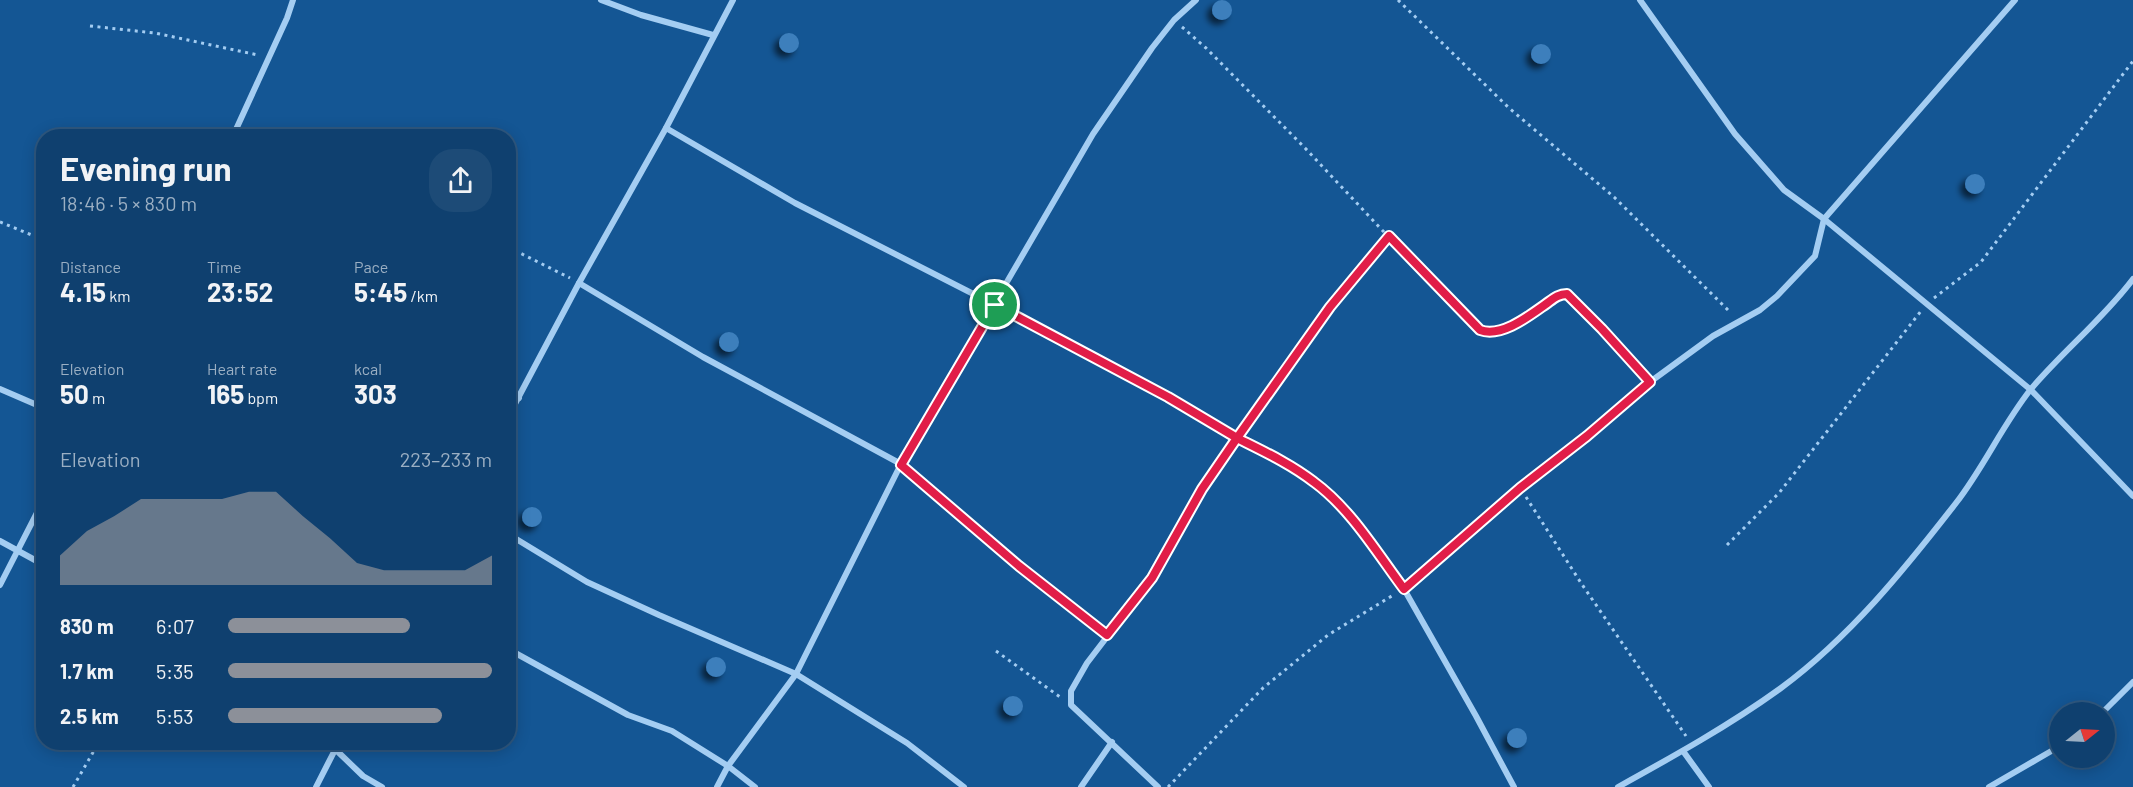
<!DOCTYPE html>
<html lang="en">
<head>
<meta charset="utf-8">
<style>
  :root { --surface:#0f406f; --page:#1d4b77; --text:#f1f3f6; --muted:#9bafc3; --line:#2f5982; --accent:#8c9099 }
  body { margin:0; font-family:Barlow,sans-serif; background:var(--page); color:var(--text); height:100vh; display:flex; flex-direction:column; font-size:22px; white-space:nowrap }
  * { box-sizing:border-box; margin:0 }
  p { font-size:20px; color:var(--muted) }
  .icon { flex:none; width:33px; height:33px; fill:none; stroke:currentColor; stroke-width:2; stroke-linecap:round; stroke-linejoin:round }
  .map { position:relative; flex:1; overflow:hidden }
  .details { position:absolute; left:36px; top:129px; width:480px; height:621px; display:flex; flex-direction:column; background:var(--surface); border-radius:24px; box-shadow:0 3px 15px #0003,0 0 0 2px var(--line) }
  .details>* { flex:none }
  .needle { width:39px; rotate:72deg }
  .tools { position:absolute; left:2049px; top:702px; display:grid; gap:12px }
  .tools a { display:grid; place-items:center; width:66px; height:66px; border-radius:50%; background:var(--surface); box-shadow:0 3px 15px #0003,0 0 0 2px var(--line); font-size:30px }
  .pin { position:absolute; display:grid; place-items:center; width:51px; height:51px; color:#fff; margin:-26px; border:3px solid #fff; border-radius:50%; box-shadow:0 2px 6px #0007 }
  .round { display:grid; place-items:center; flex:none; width:63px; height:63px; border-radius:24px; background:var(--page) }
  .headline { display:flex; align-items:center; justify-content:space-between; height:102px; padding:0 24px }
  h1 { font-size:33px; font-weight:700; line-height:45px }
  .figures { display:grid; grid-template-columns:repeat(3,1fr); gap:9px; height:102px; padding:6px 24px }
  .figures div { display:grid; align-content:center }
  .figures b { font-size:26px; font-weight:700 }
  .figures small { font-size:16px; font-weight:400 }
  .figures p { font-size:16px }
  .chart { height:168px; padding:12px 24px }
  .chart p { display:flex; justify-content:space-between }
  .chart svg { width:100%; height:108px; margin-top:6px; fill:var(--accent); opacity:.7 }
  ul { padding:0 24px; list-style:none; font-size:20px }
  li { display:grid; grid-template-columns:96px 72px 1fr; align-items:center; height:45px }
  li i { height:15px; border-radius:8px; background:var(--accent) }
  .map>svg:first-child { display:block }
  .building { fill:#3d7fbc; filter:url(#shadow) }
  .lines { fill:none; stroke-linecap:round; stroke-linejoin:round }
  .path { stroke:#a4cdf2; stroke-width:3; stroke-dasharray:3 4.5; stroke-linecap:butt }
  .street { stroke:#a4cdf2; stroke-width:6 }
  .route-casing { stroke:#fff; stroke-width:12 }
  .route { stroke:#e11d48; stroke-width:8 }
</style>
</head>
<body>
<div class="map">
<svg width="2133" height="787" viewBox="0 0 2133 787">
  <defs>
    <filter id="shadow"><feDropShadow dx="-5" dy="5" stdDeviation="3" flood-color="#0009"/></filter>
  </defs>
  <rect width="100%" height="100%" fill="#145694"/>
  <g class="building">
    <circle cx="1222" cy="10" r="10"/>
    <circle cx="789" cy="43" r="10"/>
    <circle cx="1541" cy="54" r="10"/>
    <circle cx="1975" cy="184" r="10"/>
    <circle cx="729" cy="342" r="10"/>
    <circle cx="532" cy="517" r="10"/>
    <circle cx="716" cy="667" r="10"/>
    <circle cx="1013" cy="706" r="10"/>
    <circle cx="1517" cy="738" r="10"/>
  </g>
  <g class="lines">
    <g class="path">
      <polyline points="1398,0 1509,108 1614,197 1731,313"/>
      <polyline points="90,26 155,33 258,55"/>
      <path d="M1182 27 1206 48 1305 148 1414 264 1480 330C1501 338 1529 316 1546 304 1553 299 1558 294 1567 294L1602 329 1642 374"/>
      <polyline points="0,222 44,240"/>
      <polyline points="508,247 570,278"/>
      <polyline points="1934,298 1981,262 2133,61"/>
      <polyline points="1245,426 1331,307 1389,236"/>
      <polyline points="910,472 1019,566 1098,629"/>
      <polyline points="1526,497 1581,583 1686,736"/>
      <polyline points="1727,545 1779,493 1921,311"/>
      <polyline points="996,651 1060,697"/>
      <polyline points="73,787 99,742"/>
      <polyline points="1168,787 1263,688 1328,635 1395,594"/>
    </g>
    <g class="street">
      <polyline points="601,0 641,15 713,35"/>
      <polyline points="1640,0 1735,134 1784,190 1824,219 2031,390 2133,496"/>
      <polyline points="666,128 795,203 995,305 1168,397 1269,453 1315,482 1348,515 1404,589 1476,716 1514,787"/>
      <polyline points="233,136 287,18 293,0"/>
      <polyline points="579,283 703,357 901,464"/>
      <polyline points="0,389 44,408"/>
      <polyline points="508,393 519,398"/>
      <polyline points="508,417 579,283 666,128 733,0"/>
      <polyline points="508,534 587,582 659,615 796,674 907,743 964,787"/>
      <polyline points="0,541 44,565"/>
      <polyline points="0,585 44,499"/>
      <polyline points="1404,589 1520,488 1587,436 1650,382 1713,336 1760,310 1777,296 1815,256 1824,219 2015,0"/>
      <polyline points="508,649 628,715 672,731 728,766 755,787"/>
      <polyline points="2103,712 2133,682"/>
      <polyline points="326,742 335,749 363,776 382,787"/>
      <polyline points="1683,751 1709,787"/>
      <polyline points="316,787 339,742"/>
      <polyline points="717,787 728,766 796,674 901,464 1093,134 1152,48 1174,20 1196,0"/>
      <polyline points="1081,787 1112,742"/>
      <polyline points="1158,787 1071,705 1071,691 1087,663 1152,578 1202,489 1237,438"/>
      <path d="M1618 787C1674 756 1730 725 1781 688 1850 637 1904 570 1956 503 1984 467 2003 424 2031 389 2063 351 2103 319 2133 279"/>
      <polyline points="1989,787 2060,746"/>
    </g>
  </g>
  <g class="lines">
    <g class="route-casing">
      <path id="route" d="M995 305 901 465 1019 566 1107 635 1152 578 1202 489 1237 438C1263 451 1291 464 1314 482 1351 509 1377 553 1404 589L1520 488 1587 436 1650 382 1602 329 1567 294C1558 294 1553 299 1546 304 1529 316 1501 338 1480 330L1389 236 1330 307 1237 438 1168 397 995 305"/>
    </g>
    <use href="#route" class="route"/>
  </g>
</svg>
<div class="tools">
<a><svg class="needle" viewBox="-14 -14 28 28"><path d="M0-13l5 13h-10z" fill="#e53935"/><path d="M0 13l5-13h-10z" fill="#9bafc3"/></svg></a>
</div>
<div class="pin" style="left:995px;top:305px;background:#1e9e55"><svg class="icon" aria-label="arrive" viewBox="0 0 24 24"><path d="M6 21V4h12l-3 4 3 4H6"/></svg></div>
<section class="details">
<div class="headline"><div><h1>Evening run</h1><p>18:46 · 5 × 830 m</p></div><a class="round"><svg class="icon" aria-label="share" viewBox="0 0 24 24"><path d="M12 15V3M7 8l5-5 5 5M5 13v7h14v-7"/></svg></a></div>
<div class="figures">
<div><p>Distance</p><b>4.15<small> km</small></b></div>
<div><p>Time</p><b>23:52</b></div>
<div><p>Pace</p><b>5:45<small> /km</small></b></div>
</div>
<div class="figures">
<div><p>Elevation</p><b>50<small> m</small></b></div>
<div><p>Heart rate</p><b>165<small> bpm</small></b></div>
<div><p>kcal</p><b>303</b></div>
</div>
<div class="chart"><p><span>Elevation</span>223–233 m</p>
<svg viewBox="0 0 160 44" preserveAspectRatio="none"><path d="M0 44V32L10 22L20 16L30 9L40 9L50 9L60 9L70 6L80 6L90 16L100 25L110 35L120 38L130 38L140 38L150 38L160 32V44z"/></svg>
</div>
<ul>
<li><b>830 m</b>6:07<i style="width:69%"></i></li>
<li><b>1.7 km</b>5:35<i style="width:100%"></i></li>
<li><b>2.5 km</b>5:53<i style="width:81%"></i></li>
</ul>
</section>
</div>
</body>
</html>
